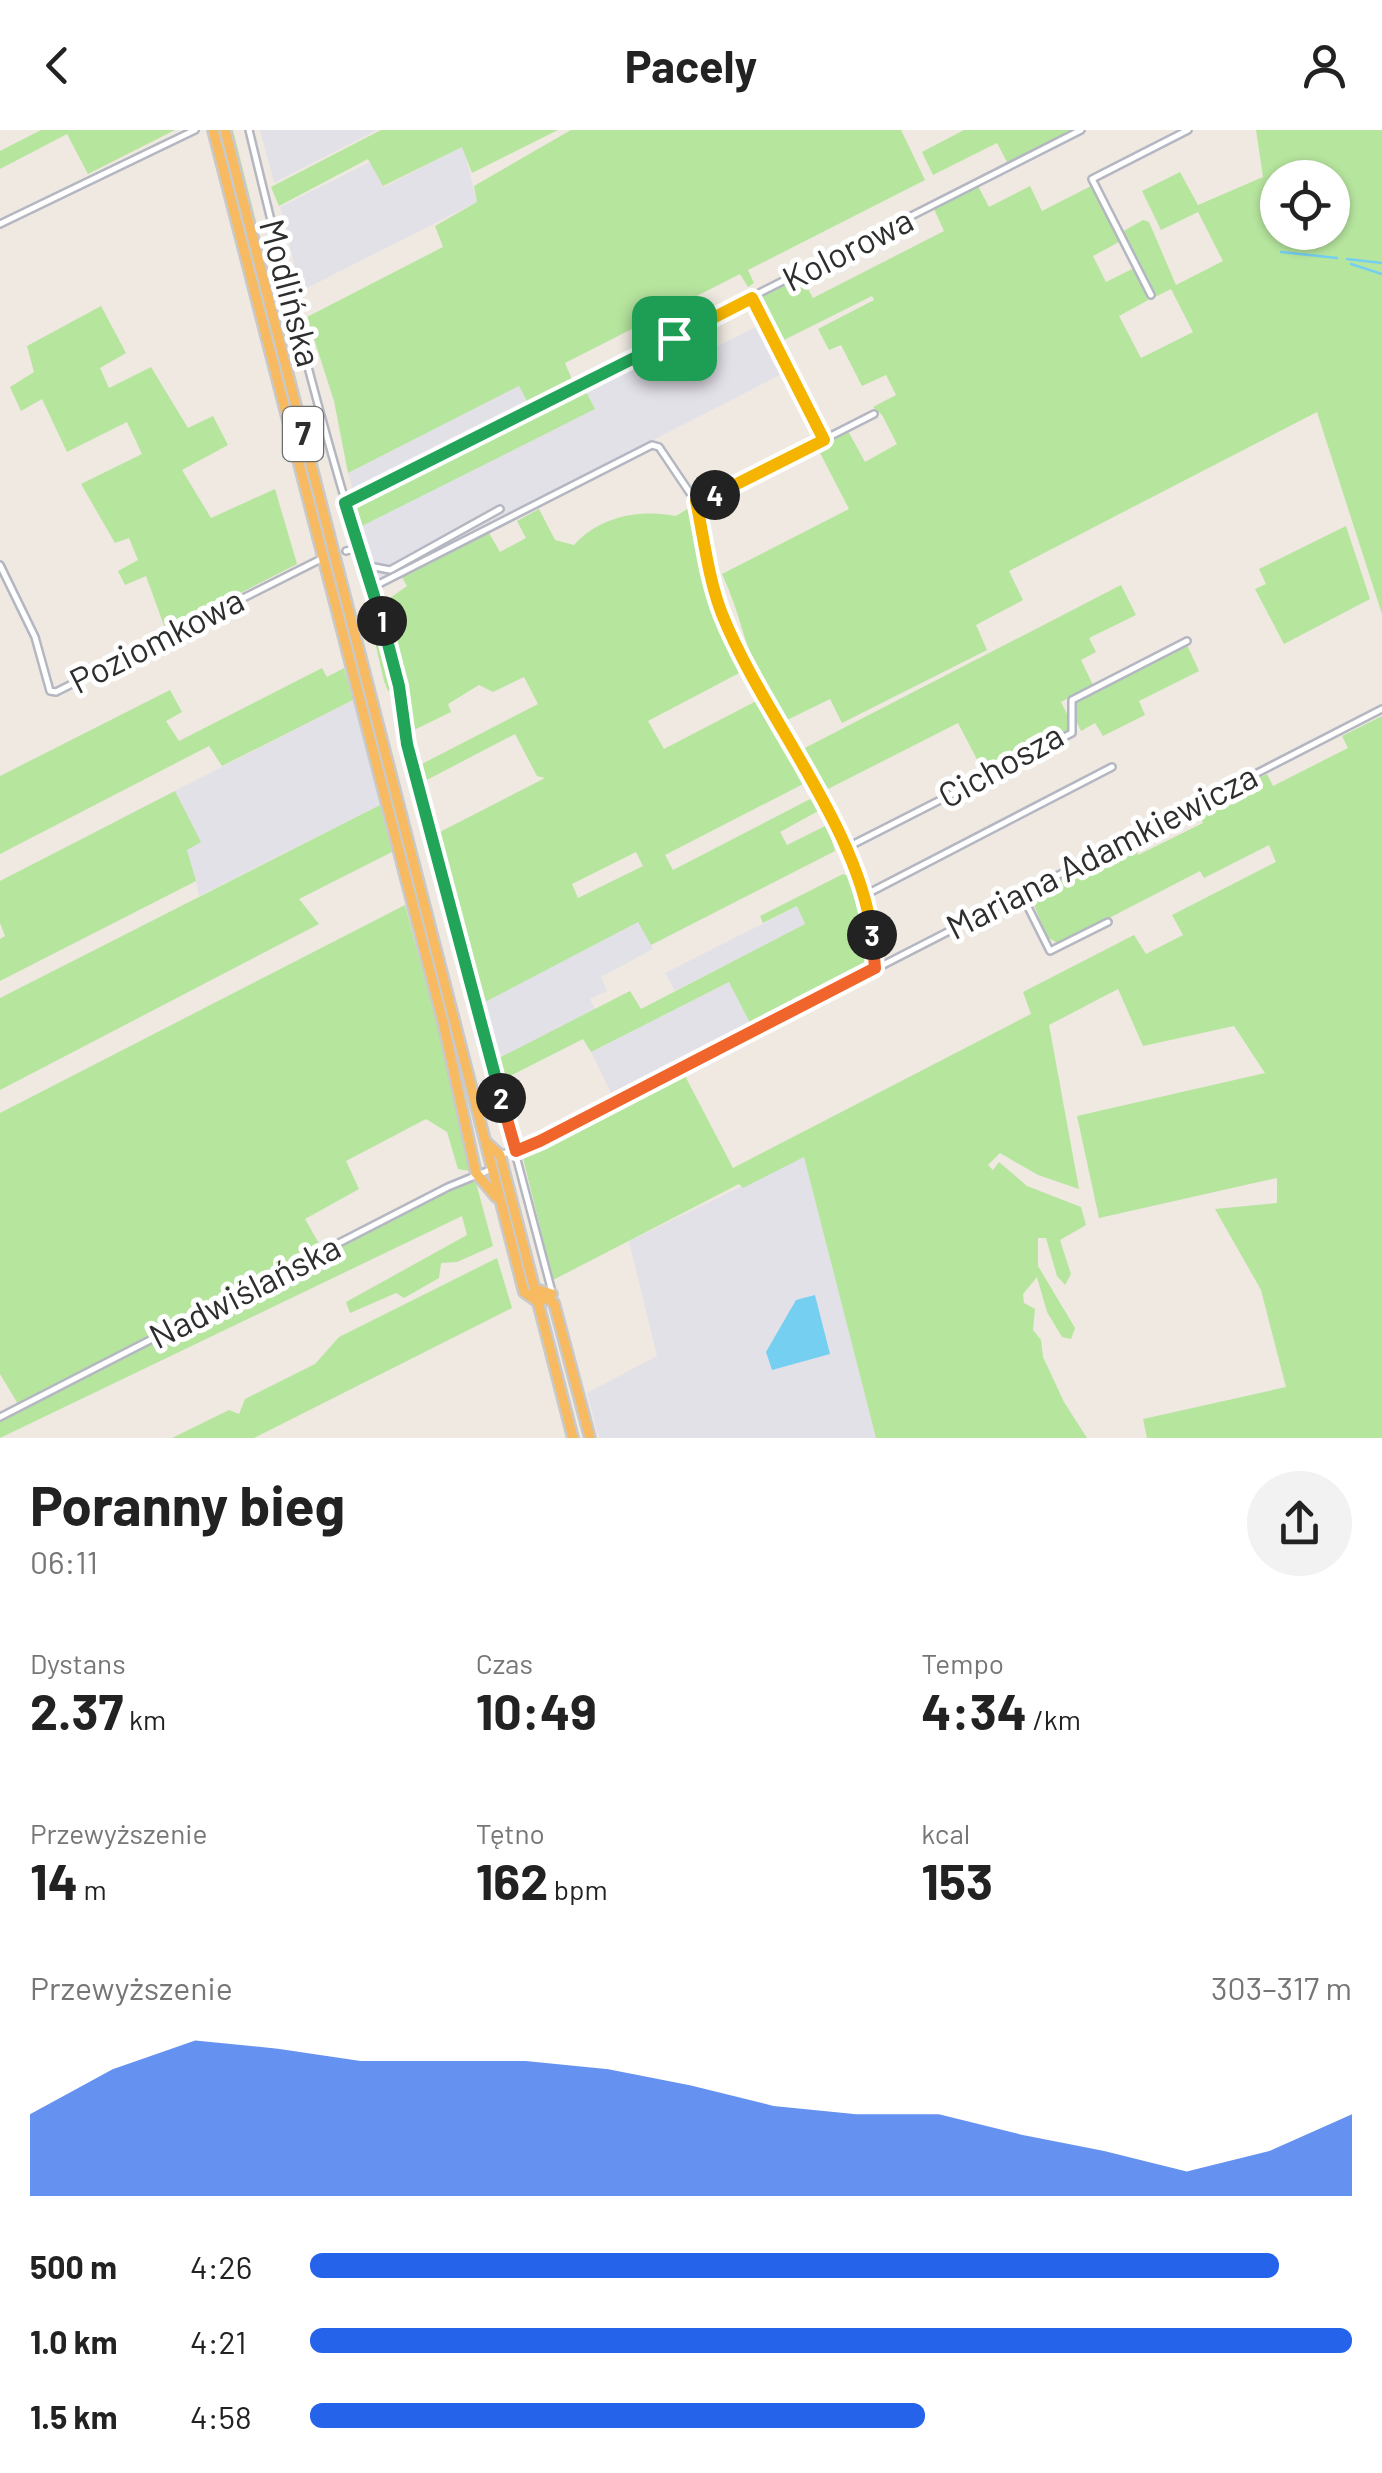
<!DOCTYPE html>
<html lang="pl">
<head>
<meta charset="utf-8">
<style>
  :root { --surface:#fff; --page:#f2f2f2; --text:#222; --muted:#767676; --accent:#2563eb }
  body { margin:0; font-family:Barlow,sans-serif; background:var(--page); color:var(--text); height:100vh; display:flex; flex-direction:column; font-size:38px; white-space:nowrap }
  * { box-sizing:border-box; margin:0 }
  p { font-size:32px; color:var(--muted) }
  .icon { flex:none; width:55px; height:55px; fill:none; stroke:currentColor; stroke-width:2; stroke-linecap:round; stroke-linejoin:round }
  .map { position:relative; height:1308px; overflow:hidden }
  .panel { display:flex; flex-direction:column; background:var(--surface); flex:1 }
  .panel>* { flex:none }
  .tools { position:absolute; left:1260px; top:30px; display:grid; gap:20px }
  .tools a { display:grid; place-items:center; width:90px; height:90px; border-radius:50%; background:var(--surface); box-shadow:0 2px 8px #0004; font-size:50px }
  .pin { position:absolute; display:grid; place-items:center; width:85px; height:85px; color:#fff; margin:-42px; border-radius:20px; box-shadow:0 5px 15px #0006 }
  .km { position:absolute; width:50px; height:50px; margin:-25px; border-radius:50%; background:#222; color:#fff; font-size:28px; line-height:50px; text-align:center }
  .round { display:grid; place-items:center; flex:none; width:105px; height:105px; border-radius:52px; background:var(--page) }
  .overview { display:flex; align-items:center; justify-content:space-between; height:170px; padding:0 30px }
  h1 { font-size:55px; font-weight:700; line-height:75px }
  .metrics { display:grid; grid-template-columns:repeat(3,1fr); gap:15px; height:170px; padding:10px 30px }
  .metrics div { display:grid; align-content:center }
  .metrics b { font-size:50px; font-weight:700 }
  .metrics small { font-size:28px; font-weight:400 }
  .metrics p { font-size:28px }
  .chart { height:280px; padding:20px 30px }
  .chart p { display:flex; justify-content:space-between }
  .chart svg { width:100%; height:180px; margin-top:10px; fill:var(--accent); opacity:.7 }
  ul { padding:0 30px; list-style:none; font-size:32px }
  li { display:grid; grid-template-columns:160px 120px 1fr; align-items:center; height:75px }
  li i { height:25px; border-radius:12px; background:var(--accent) }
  header { display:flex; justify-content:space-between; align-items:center; height:130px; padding:0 30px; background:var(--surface); font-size:45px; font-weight:700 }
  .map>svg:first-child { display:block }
  .industrial { fill:#e3e1e8 }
  .green { fill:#b6e59e; fill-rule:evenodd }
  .water { fill:#75cff0 }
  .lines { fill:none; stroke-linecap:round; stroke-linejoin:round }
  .stream { stroke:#75cff0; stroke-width:2.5 }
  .minor-casing { stroke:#b4b7c1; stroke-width:10 }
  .trunk-casing { stroke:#c9c9c9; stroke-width:14 }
  .minor { stroke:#fff; stroke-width:5 }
  .trunk { stroke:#f8ba60; stroke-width:9 }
  .split-1-casing { stroke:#fff; stroke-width:20 }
  .split-2-casing { stroke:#fff; stroke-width:20 }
  .split-3-casing { stroke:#fff; stroke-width:20 }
  .split-4-casing { stroke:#fff; stroke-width:20 }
  .split-5-casing { stroke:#fff; stroke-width:20 }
  .split-1 { stroke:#22a559; stroke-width:12 }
  .split-2 { stroke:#22a559; stroke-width:12 }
  .split-3 { stroke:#f0652b; stroke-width:12 }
  .split-4 { stroke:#f5b400; stroke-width:12 }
  .split-5 { stroke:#f5b400; stroke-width:12 }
  .labels { text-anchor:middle; stroke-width:10; stroke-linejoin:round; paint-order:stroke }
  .shield { fill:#fff; stroke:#6d6d6d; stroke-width:2.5 }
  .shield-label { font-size:32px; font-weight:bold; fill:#2e2e2e }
  .street-label { font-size:35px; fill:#2e2e2e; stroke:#fff }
</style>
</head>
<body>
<header><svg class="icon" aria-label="back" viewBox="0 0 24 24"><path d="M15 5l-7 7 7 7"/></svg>Pacely<svg class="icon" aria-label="person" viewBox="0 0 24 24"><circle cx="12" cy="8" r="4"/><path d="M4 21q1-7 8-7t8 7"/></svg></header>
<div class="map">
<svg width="1382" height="1308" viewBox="0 0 1382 1308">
  <rect width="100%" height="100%" fill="#efe9e1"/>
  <g class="industrial">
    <polygon points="260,0 377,0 274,53"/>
    <polygon points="463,16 477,72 301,161 280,77 370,32 384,57"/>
    <polygon points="760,195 784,243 378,451 362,396 594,279 584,258 639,229 650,250"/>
    <polygon points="519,256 530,277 354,364 348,343"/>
    <polygon points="353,570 380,675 199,766 196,751 118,690"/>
    <polygon points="798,776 805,794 675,861 665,843"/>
    <polygon points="639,791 653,819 601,847 607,861 590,869 595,879 502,927 483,873"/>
    <polygon points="729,852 751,895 613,967 591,922"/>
    <polygon points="804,1026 876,1308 599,1308 587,1263 657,1226 629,1111"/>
  </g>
  <g class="green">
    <polygon points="41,0 175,0 88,44 67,4 0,39 0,21"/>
    <polygon points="229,0 233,0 339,420 334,412"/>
    <polygon points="381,0 558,0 472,43 462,17 383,56 368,29 279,76 271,57"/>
    <polygon points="571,0 901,0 925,50 748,140 754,153 748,157 740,144 565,233 574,254 530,277 519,256 348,343 334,271 307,187 443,117 435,96 477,72 474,56"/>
    <polygon points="964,0 1074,0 1008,34 997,13 933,45 922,22"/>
    <path d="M1256 0H1382V484L1317 282 1009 441 1023 470 976 495 987 520 842 593 830 569 783 592C748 543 746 495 722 444L849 379 817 317 848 301 865 332 897 314 882 285 873 277 896 265 886 245 862 256 841 215 829 220 818 199 874 170 872 166 780 212 757 168 801 146 813 168 944 101 934 79 978 56 989 77 1030 56 1042 81 1093 55 1121 111 1093 126 1106 152 1134 138 1150 169 1119 186 1141 228 1193 202 1171 159 1155 167 1122 102 1143 90 1149 92 1176 155 1223 131 1198 82 1161 100 1142 61 1180 42 1198 75 1263 47ZM1278 48H1332V102H1278Z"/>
    <polygon points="101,176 126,223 100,238 109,258 151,237 188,298 213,286 228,315 182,340 211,388 275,359 297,434 166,501 146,446 125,455 118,441 138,430 129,408 115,413 81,354 142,324 127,292 67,322 42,269 21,281 10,257 34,242 27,216"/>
    <polygon points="693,201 705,222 649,251 639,229"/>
    <polygon points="583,256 595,279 362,396 356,374"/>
    <path d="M692 376 709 463 723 499 720 501 743 541 648 591 664 619 762 568 807 652 665 725 673 740 814 667 820 680 780 702 787 715 827 695 835 721 651 815 638 792 483 873 436 704 545 648 537 646 515 604 421 653 416 637 538 574 524 547 493 562 479 555 448 574 451 582 414 600 383 473 407 456 402 447 489 403 500 422 526 408 517 391 539 379 555 410 574 415C600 386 640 379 676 386ZM636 722 643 736 578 768 572 754Z"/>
    <polygon points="1346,396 1370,469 1284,514 1255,459 1266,454 1259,439"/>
    <polygon points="356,430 364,434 396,559 388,561 384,551"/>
    <polygon points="1121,455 1136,485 1089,508 1096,522 1081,530 1093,555 1061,572 1072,594 1069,600 984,643 958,593 822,662 799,621"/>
    <polygon points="1187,515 1199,541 1139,571 1145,585 1103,606 1095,593 1081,601 1071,579 1073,573"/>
    <polygon points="322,538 327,547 344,538 353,570 222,636 209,616 0,724 0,646 170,560 182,582 166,591 179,611"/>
    <polygon points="1382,586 1382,1308 1147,1308 1143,1289 1286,1257 1261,1160 1215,1079 1277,1073 1277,1048 1099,1088 1077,986 1265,943 1234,896 1143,916 1118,859 1049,895 1079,1059 1038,1045 1000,1023 988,1035 993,1040 999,1032 1027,1056 1081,1077 1086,1095 1060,1110 1071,1144 1065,1155 1057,1146 1046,1108 1038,1108 1038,1136 1075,1198 1071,1209 1062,1207 1047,1182 1037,1147 1023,1164 1024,1173 1035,1179 1033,1200 1041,1210 1043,1227 1064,1272 1087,1308 876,1308 804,1027 743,1058 739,1054 553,1150 522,1024 683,942 733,1038 1031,884 1023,862 1134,805 1146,824 1183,805 1172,785 1276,732 1269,715 1204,748 1200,741 1059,814 1047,807 1030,765 1133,711 1138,725 1203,693 1196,679 1267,644 1273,656 1348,618 1342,606"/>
    <polygon points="175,661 201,712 187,720 196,751 0,851 0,809 5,806 0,793 0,751"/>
    <polygon points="380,675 392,722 299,769 319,794 0,960 0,868"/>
    <path d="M843 744 851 747C860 771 880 812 866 836L751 895 729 852 591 922 583 909 502 950 497 929 630 861 641 879 805 794 797 776 763 793 760 786Z"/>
    <polygon points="405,775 458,972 470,1041 458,1039 447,1002 426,989 346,1031 359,1059 305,1089 321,1117 80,1243 475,1049 493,1116 457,1132 441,1133 439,1148 404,1168 396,1163 350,1183 346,1172 467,1105 462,1086 0,1308 0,1285 18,1274 0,1244 0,983"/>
    <polygon points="497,1128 512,1178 254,1308 172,1308 229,1280 239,1284 245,1269 315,1234 339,1207"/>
  </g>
  <polygon class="water" points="815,1165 830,1224 772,1240 766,1222 796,1170"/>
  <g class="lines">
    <g class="stream">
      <polyline points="1281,122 1337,128"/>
      <polyline points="1347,129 1382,133"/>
      <polyline points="1351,134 1382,144"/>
    </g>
    <g class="minor-casing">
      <g id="minor">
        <path d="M249 0C279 124 309 248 345 370 368 452 396 529 407 614L552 1162"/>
        <polyline points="0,94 195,0"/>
        <polyline points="1151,165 1092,49 1188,0"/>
        <polyline points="753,170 824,310"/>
        <path d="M696 371C703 408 708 447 722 483 768 604 863 704 875 838"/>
        <polyline points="345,373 1081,0"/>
        <polyline points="346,421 361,417"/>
        <polyline points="0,435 35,507 50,561 56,562 323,428"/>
        <polyline points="369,436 390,440 500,379"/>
        <polyline points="373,457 652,315 659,317 692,366 703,371 874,284"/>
        <polyline points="844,719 1072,603 1072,570 1187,511"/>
        <polyline points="1021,763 1050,821 1108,792"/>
        <polyline points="863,766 1112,637"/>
        <polyline points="500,1025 540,1011 1382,579"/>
        <polyline points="0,1287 448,1057 492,1039"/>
      </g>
    </g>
    <g class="trunk-casing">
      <g id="trunk">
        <polyline points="213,0 443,892 476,1043 496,1067"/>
        <polyline points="225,0 524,1162 538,1172"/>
        <polyline points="487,1013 500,1025 573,1308"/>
        <polyline points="535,1159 552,1164"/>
        <polyline points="537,1165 554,1173 590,1308"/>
      </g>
    </g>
    <use href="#minor" class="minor"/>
    <use href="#trunk" class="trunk"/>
  </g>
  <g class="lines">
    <g class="split-1-casing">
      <polyline id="split-1" points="382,491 345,373 674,208"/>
    </g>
    <g class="split-2-casing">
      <polyline id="split-2" points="382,491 399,556 407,614 501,968"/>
    </g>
    <g class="split-3-casing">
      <polyline id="split-3" points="501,968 516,1021 540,1011 875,838 872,805"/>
    </g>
    <g class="split-4-casing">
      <path id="split-4" d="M715 365 696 371C704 408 708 448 722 484 762 585 859 697 872 805"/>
    </g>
    <g class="split-5-casing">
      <polyline id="split-5" points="674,208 752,168 824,310 715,365"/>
    </g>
    <use href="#split-1" class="split-1"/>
    <use href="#split-2" class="split-2"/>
    <use href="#split-3" class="split-3"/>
    <use href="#split-4" class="split-4"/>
    <use href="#split-5" class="split-5"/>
  </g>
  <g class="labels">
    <rect class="shield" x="283" y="277" width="40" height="54" rx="8"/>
    <g class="shield-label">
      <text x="303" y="315">7</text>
    </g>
    <g class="street-label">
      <text transform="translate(848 120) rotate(-27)" y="12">Kolorowa</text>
      <text transform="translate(290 163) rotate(75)" y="12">Modlińska</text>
      <text transform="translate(157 511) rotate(-27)" y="12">Poziomkowa</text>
      <text transform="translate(1001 636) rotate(-29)" y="12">Cichosza</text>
      <text transform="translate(1102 722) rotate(-27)" y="12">Mariana Adamkiewicza</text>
      <text transform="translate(245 1162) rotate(-27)" y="12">Nadwiślańska</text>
    </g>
  </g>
</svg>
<div class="tools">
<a><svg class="icon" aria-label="locate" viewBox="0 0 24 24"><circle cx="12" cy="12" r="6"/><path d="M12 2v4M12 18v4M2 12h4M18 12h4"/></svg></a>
</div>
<div class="pin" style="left:674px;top:208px;background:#1e9e55"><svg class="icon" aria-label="arrive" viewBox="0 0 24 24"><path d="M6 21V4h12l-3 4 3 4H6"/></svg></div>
<b class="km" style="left:382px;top:491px">1</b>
<b class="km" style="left:501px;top:968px">2</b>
<b class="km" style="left:872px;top:805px">3</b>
<b class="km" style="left:715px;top:365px">4</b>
</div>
<section class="panel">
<div class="overview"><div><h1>Poranny bieg</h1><p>06:11</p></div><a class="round"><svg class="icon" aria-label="share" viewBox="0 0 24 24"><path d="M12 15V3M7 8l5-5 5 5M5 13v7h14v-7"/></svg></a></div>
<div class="metrics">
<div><p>Dystans</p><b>2.37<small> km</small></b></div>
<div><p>Czas</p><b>10:49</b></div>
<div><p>Tempo</p><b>4:34<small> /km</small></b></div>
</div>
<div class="metrics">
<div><p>Przewyższenie</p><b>14<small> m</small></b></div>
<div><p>Tętno</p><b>162<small> bpm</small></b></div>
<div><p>kcal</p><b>153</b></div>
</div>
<div class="chart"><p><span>Przewyższenie</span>303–317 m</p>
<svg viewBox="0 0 160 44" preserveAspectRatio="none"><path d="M0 44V24L10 13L20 6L30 8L40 11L50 11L60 11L70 13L80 17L90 22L100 24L110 24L120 29L130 33L140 38L150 33L160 24V44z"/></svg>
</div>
<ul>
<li><b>500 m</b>4:26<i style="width:93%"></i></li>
<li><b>1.0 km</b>4:21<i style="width:100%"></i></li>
<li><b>1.5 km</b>4:58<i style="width:59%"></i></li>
</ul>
</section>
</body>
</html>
